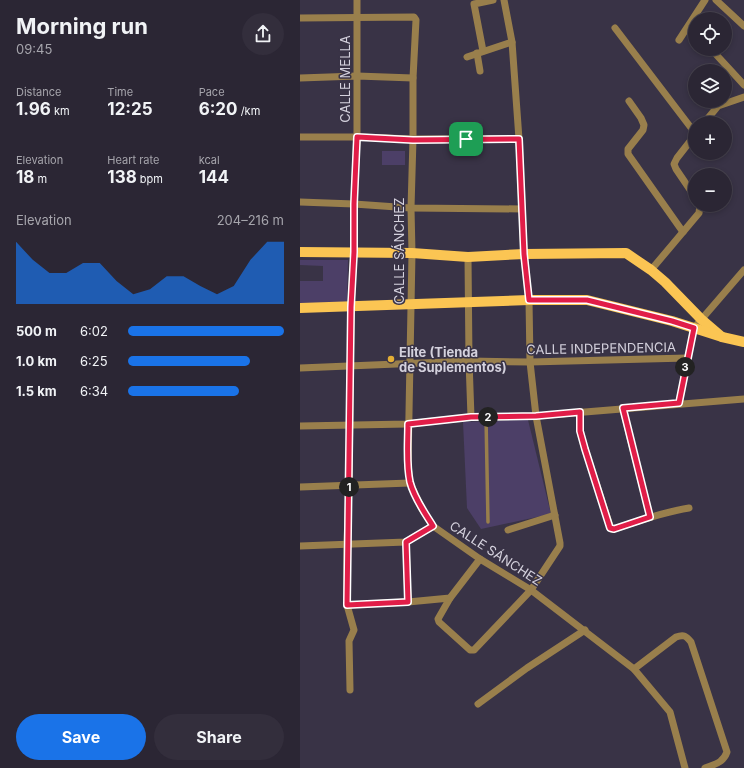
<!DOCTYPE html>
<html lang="en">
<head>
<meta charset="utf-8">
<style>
  :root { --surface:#2b2634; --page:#332e3c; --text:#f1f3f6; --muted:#a6a5ac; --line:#47434f; --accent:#1a73e8 }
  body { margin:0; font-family:Inter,sans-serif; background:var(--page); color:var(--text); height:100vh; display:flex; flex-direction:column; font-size:15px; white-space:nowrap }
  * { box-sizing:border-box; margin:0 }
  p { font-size:13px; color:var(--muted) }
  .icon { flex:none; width:22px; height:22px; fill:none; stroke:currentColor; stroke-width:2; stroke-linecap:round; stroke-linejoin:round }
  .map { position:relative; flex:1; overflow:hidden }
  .details { display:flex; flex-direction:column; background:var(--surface); width:300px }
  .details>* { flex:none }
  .buttons { position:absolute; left:388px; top:12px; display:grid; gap:8px }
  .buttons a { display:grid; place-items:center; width:44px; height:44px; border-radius:50%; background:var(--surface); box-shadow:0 2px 6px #0003,0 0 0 1px var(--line); font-size:20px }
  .pin { position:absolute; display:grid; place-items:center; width:34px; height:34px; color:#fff; margin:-17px; border-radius:8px; box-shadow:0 2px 6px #0006 }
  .km { position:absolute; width:20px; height:20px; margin:-10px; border-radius:50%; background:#222; color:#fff; font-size:11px; line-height:20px; text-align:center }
  .round { display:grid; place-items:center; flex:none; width:42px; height:42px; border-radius:21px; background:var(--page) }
  .summary { display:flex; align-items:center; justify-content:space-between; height:68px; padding:0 16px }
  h1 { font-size:22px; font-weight:700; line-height:30px }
  .stats { display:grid; grid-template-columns:repeat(3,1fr); gap:6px; height:68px; padding:4px 16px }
  .stats div { display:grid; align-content:center }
  .stats b { font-size:17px; font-weight:700 }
  .stats small { font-size:11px; font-weight:400 }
  .stats p { font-size:11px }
  .chart { height:112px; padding:8px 16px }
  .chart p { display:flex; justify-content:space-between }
  .chart svg { width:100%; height:72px; margin-top:4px; fill:var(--accent); opacity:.7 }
  .cta { display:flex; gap:8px; margin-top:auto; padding:8px 16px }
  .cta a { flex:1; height:46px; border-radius:24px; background:var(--accent); color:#fff; font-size:16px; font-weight:700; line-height:46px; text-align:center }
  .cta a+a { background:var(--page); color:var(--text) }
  ul { padding:0 16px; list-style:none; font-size:13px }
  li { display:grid; grid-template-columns:64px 48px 1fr; align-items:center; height:30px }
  li i { height:10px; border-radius:5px; background:var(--accent) }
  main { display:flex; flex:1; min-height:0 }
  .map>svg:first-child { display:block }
  .green { fill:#4c3f67 }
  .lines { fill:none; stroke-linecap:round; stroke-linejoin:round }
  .service { stroke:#997f4c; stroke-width:3.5 }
  .minor { stroke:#997f4c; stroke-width:7 }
  .primary { stroke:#fbc553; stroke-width:10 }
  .route-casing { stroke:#fff; stroke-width:8 }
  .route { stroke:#e11d48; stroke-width:5 }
  .poi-dot { fill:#e4ae35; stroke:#393346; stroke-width:1.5 }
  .labels { text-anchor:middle; stroke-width:3; stroke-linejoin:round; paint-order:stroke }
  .street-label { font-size:13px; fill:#d4d1dd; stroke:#393346 }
  .poi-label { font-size:13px; font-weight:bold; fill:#d4d1dd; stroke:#393346; text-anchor:start }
</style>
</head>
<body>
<main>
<section class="details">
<div class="summary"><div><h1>Morning run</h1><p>09:45</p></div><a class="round"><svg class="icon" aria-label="share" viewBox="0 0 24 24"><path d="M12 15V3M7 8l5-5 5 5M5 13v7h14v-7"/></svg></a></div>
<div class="stats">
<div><p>Distance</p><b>1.96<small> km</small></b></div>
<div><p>Time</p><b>12:25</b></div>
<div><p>Pace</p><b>6:20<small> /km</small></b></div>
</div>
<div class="stats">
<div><p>Elevation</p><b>18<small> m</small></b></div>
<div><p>Heart rate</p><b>138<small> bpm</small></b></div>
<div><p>kcal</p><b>144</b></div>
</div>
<div class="chart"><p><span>Elevation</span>204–216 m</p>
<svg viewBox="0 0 160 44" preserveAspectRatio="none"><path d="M0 44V6L10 17L20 25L30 25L40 19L50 19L60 30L70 38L80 35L90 27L100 27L110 33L120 38L130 33L140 17L150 6L160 6V44z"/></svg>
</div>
<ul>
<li><b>500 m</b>6:02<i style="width:100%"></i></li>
<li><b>1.0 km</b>6:25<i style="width:78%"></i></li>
<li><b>1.5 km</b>6:34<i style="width:71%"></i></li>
</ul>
<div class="cta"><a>Save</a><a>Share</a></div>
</section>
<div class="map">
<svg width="444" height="768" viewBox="0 0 444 768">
  <rect width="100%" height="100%" fill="#393346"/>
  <g class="green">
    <rect x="82" y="151" width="23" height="14"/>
    <polygon points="0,260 48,260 47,305 0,304 0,281 23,281 23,266 0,265"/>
    <polygon points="228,420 251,514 181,529 167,508 163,422"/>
  </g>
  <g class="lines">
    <polyline class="service" points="186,417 188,522"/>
    <g class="minor">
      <polyline points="416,0 444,26"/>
      <polyline points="0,18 114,17 116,20 113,78 113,139 111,208 112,253 108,466 110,483 122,509 133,526 180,559 231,590 334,669 370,712 385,768"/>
      <polyline points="315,28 395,133"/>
      <polyline points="379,40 405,0"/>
      <polyline points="411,49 444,85"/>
      <polyline points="183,51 174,4 193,0"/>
      <polyline points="177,53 180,71"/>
      <polyline points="167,57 212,42"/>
      <polyline points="0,78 57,76 113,78"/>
      <polyline points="329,101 341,118 344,125 343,130 328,149 328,154 383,232"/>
      <polyline points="404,123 418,106 444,97"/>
      <polyline points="395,135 377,158 374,164 376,169 395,197"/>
      <polyline points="0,137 57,137 113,139 219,139"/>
      <polyline points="0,202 54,204 111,208 222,209"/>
      <polyline points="168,257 169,361 171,417"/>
      <polyline points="351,270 399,213 400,205"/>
      <polyline points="0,368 169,361 230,362 387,358"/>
      <polyline points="379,403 394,328 444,270"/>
      <polyline points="323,409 350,517"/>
      <path d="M280 413V431L285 449 311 529H314C338 521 363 512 389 508"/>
      <polyline points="0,426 108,424 171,417 236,416 444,399"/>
      <polyline points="0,487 110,483"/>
      <polyline points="208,530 255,515"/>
      <polyline points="106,542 108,602"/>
      <polyline points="0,546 106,542 133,526"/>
      <polyline points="150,598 138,619 139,622 170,650 174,650 231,590 260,546 260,543 236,416 230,362 229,300 224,254 219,139 212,42 204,0"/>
      <polyline points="47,605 108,602 150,598 180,559"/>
      <path d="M334 669 376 637C384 634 386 636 391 642L427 752C423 763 415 764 405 768"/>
      <polyline points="50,690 49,641 54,630 47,605 47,543 49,486 51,307 54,252 54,204 57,137 57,0"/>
      <polyline points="178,704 227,668 285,630"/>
    </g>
    <g class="primary">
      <polyline points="0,252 112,253 168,257 224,254 326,253 351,270 365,282 401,319 422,337"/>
      <polyline points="0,308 229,300 287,300 372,321 422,337 444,342"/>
    </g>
  </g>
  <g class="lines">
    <g class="route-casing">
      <path id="route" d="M57 137 113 140 219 139 224 254 229 300H287L372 321 394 328 379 403 323 408 350 517 314 529 310 528 285 449 280 431V412L236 416 171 417 108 424C108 442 106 464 110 482 114 498 125 513 133 526L106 542 108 602 47 605 51 307 54 252V204Z"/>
    </g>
    <use href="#route" class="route"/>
  </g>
  <circle class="poi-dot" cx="91" cy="359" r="4"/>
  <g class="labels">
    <g class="street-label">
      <text transform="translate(45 79) rotate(-90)" y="5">CALLE MELLA</text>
      <text transform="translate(99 251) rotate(-90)" y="5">CALLE SÁNCHEZ</text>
      <text transform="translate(301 348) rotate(-1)" y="5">CALLE INDEPENDENCIA</text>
      <text transform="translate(196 553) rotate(33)" y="5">CALLE SÁNCHEZ</text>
    </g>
    <g class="poi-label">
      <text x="99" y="357">Elite (Tienda<tspan x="99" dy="15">de Suplementos)</tspan></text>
    </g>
  </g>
</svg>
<div class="buttons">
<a><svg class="icon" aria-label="locate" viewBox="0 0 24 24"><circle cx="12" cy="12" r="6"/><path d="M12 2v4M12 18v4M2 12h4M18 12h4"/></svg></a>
<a><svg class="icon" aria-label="layers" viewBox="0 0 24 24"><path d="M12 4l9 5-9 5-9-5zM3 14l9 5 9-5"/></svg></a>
<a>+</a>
<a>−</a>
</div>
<div class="pin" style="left:166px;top:139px;background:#1e9e55"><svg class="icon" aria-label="arrive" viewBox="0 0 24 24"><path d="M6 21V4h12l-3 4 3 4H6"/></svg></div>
<b class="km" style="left:49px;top:487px">1</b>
<b class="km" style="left:188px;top:417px">2</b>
<b class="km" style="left:385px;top:367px">3</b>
</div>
</main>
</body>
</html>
